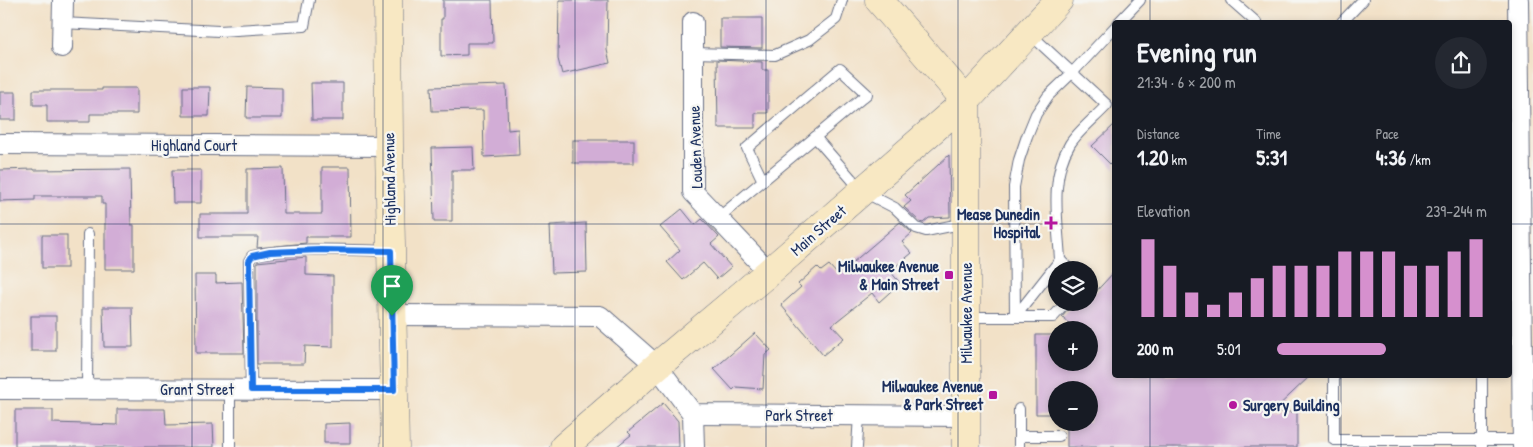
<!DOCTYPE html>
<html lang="en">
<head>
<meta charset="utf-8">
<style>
  :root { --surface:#171b24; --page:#242831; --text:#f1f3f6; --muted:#9ea1a6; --accent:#d690ce }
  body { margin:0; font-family:"Patrick Hand",sans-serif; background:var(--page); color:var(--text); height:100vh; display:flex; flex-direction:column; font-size:19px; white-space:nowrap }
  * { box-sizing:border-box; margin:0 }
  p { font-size:16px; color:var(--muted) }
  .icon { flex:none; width:28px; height:28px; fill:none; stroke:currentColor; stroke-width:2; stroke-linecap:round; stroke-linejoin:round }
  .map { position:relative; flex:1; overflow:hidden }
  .details { position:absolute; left:1112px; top:20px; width:400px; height:358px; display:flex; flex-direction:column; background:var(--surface); border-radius:5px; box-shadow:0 2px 8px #0003 }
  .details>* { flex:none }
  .buttons { position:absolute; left:1048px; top:261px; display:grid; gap:10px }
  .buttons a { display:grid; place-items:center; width:50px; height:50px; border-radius:50%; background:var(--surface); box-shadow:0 2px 8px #0003; font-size:25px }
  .pin { position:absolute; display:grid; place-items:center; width:42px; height:42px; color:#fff; margin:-51px -21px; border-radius:50% 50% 50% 0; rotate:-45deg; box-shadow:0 0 5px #0007 }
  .pin .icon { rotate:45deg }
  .round { display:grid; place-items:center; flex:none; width:52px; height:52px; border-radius:26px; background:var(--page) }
  .headline { display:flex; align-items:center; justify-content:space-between; height:85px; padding:0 25px }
  h1 { font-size:28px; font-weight:700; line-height:38px }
  .figures { display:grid; grid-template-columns:repeat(3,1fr); gap:8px; height:85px; padding:5px 25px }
  .figures div { display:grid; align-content:center }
  .figures b { font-size:21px; font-weight:700 }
  .figures small { font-size:14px; font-weight:400 }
  .figures p { font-size:14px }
  .chart { height:140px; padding:10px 25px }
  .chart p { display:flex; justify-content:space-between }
  .chart svg { width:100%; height:90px; margin-top:5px; stroke:var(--accent); stroke-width:6 }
  ul { padding:0 25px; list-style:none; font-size:16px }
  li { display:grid; grid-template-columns:80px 60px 1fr; align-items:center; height:38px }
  li i { height:12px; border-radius:6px; background:var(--accent) }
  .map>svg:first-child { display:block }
  .building { fill:#d2add6 }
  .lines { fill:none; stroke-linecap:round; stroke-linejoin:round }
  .lane-casing { stroke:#666d83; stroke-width:12 }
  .street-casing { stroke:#666d83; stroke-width:22 }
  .secondary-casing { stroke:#666d83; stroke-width:29 }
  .lane { stroke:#fff; stroke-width:10 }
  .street { stroke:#fff; stroke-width:20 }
  .secondary { stroke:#f8e8c3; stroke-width:28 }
  .route-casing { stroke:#fff; stroke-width:10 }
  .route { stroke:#1a73e8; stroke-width:6 }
  .grid { fill:none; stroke:#1b2f5e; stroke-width:1; stroke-opacity:0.55 }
  .poi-dot { fill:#b5179e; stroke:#f6f6f2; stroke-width:2 }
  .labels { text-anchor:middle; stroke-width:4.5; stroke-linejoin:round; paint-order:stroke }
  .street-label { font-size:16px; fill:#1b2f5e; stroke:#f6f6f2 }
  .poi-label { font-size:16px; font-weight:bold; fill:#1b2f5e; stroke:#f6f6f2; text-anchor:end }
</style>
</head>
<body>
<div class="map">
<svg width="1533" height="447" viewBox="0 0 1533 447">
  <rect width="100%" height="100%" fill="#f6f6f2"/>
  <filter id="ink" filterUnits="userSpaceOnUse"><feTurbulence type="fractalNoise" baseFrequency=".02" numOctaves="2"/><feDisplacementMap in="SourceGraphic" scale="10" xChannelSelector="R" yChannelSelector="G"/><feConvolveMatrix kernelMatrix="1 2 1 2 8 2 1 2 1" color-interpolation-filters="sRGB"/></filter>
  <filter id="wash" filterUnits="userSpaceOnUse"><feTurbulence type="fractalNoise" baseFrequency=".0096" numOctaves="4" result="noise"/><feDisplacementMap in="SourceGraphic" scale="20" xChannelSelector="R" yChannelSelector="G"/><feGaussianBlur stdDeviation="1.12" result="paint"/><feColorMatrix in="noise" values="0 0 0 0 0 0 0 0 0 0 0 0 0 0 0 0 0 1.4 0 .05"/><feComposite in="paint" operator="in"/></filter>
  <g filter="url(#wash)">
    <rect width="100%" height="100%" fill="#f2e1c7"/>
    <g id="blocks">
      <g class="building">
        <polygon points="443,0 492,0 493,43 467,43 467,55 441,56 441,19 443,19"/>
        <polygon points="559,0 608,0 607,50 610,63 562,74 558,59"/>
        <polygon points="720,18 762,18 762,48 720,47"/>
        <polygon points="717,60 762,62 762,70 768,70 768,113 755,113 755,128 718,128"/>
        <polygon points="311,83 343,83 343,120 312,120"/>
        <polygon points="506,85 508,130 518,129 519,155 484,157 483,110 432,111 431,87"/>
        <polygon points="183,87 210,87 209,116 183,116"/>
        <polygon points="247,87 282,88 282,118 246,118"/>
        <polygon points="102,88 137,88 137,114 90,114 90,122 47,122 47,105 33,105 33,90 102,90"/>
        <rect x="0" y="92" width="16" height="28"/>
        <polygon points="1115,124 1115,169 1092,146"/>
        <rect x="573" y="140" width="61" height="23"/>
        <polygon points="473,147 474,170 452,170 452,221 434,221 432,148"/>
        <polygon points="949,155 950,217 929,218 923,223 920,222 904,207 911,201 905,195"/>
        <polygon points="322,167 350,167 351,237 306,237 306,243 257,248 258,237 200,237 200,214 247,214 247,169 283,168 284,214 322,214"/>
        <polygon points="34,169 34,170 130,169 131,225 134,225 134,269 105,269 105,204 102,204 102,196 35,196 35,200 0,201 0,170"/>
        <polygon points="172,170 201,170 201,203 173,203"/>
        <polygon points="682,209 695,225 702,219 719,237 711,244 731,267 717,279 703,263 683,280 667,262 680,250 660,227"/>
        <polygon points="900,222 912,233 902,242 912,253 890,271 900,283 879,302 872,293 832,325 844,338 823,355 781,305 801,287 798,284 817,267 821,271 829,265 838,275"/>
        <polygon points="586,223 587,272 552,273 550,225"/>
        <rect x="42" y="235" width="25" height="33"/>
        <polygon points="306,257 306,275 333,276 333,347 305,346 304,364 257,364 257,262"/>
        <polygon points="1115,271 1115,375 1311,375 1272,412 1297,412 1297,447 1067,447 1067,422 1089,422 1089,390 1056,390 1056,414 1036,414 1036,335 1056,335 1056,362 1089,362 1089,330 1076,330 1062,317 1074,302 1089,302 1089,299"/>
        <polygon points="195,275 216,275 216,283 242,282 244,353 196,353"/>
        <polygon points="103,307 132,307 133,347 104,347"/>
        <rect x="31" y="316" width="25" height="35"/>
        <polygon points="755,333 771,350 765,355 763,389 736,387 733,390 714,369"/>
        <polygon points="663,403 678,421 679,447 616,447 631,435 628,432"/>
        <polygon points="117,409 165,409 166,425 213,424 214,447 15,447 15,410 53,410 53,423 117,425"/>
        <polygon points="350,423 350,443 324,443 324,424"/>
      </g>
    </g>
  </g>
  <g filter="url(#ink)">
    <use href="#blocks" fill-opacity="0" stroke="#666d83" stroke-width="1"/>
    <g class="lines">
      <g class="lane-casing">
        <g id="lane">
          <polyline points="1231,0 1256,22"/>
          <polyline points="1119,22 1140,0"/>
          <polyline points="1342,22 1363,0"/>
          <polyline points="62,23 219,31 304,26 309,0"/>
          <path d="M1029 33 1107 105C1096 117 1078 131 1070 144 1049 178 1058 222 1060 260L1070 270"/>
          <polyline points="693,53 775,55 809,40 836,19 842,0"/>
          <polyline points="815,137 862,191 895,208 916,228 926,231 965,223"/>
          <polyline points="718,218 867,94 840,69 747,148 763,181"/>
          <polyline points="967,317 1053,317 1067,302"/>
          <polyline points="1015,317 1014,187 1019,160 1027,136 1036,114 1048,96 1072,73 1115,27"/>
          <polyline points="1015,317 1060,260"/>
          <polyline points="1334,375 1334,440 1523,440"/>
          <polyline points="1482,375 1482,446"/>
          <polyline points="87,389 88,234"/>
          <polyline points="230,389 230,447"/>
          <path d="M251 389 249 261 252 256C296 246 344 250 389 251"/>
          <polyline points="1019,409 1019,447"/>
          <polyline points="1019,436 1059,436"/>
          <polyline points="857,447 859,415"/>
        </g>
      </g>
      <g class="street-casing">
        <g id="street">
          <polyline points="1518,0 1523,447"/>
          <polyline points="693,22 693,192 769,272"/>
          <polyline points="62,47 63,0"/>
          <polyline points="0,144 389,146"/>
          <polyline points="392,315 600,316 657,366 693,414 966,416"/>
          <polyline points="0,389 394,390"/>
          <polyline points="693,414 694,447"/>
        </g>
      </g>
      <g class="secondary-casing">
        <g id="secondary">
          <polyline points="388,0 389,146 395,447"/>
          <polyline points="879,0 966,101 966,447"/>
          <polyline points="564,447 657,366 769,272 966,101 1059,0"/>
        </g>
      </g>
      <use href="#lane" class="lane"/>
      <use href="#street" class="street"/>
      <use href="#secondary" class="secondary"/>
    </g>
  </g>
  <g class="lines" filter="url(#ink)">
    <g class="route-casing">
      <polygon id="route" points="320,250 391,251 394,390 251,390 249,261 252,256 270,252"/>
    </g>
    <use href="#route" class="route"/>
  </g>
  <path class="grid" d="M192 0V447M383 0V447M575 0V447M766 0V447M958 0V447M1150 0V22M1341 0V22M0 224H1115M1510 224H1533M1150 375V447M1341 375V447"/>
  <g class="poi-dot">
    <path d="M1048.5 215.5h5v5h5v5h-5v5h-5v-5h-5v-5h5z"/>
    <rect x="944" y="270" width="10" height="10" rx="2.5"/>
    <rect x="988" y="390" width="10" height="10" rx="2.5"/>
    <circle cx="1233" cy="405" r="5"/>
  </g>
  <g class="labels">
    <g class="street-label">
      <text x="194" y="151">Highland Court</text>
      <text transform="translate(695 147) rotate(-92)" y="6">Louden Avenue</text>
      <text transform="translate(389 179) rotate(-91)" y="6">Highland Avenue</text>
      <text transform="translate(818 230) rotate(-41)" y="6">Main Street</text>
      <text transform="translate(966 313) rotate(-90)" y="6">Milwaukee Avenue</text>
      <text x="197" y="395">Grant Street</text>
      <text x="799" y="421">Park Street</text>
    </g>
    <g class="poi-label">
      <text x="1040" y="220">Mease Dunedin<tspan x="1040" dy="18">Hospital</tspan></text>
      <text x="939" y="272">Milwaukee Avenue<tspan x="939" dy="18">&amp; Main Street</tspan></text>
      <text x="983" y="392">Milwaukee Avenue<tspan x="983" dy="18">&amp; Park Street</tspan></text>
      <text x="1243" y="411" text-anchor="start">Surgery Building</text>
    </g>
  </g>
</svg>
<div class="buttons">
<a><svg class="icon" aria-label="layers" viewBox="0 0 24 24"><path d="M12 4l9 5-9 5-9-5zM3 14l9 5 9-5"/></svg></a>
<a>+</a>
<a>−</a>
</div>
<div class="pin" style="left:392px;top:316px;background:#1e9e55"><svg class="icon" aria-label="arrive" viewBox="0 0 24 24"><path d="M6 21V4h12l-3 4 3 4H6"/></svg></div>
<section class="details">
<div class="headline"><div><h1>Evening run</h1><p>21:34 · 6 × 200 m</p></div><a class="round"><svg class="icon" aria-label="share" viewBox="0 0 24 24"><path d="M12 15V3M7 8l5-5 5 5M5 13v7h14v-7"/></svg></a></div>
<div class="figures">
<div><p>Distance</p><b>1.20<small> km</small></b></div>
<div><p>Time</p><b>5:31</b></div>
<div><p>Pace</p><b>4:36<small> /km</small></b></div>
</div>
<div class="chart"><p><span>Elevation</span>239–244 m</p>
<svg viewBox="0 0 160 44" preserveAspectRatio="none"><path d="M5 44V6M15 44V19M25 44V32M35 44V38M45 44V32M55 44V25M65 44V19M75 44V19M85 44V19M95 44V12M105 44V12M115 44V12M125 44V19M135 44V19M145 44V12M155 44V6"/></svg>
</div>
<ul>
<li><b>200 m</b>5:01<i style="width:52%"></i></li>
</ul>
</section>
</div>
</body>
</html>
